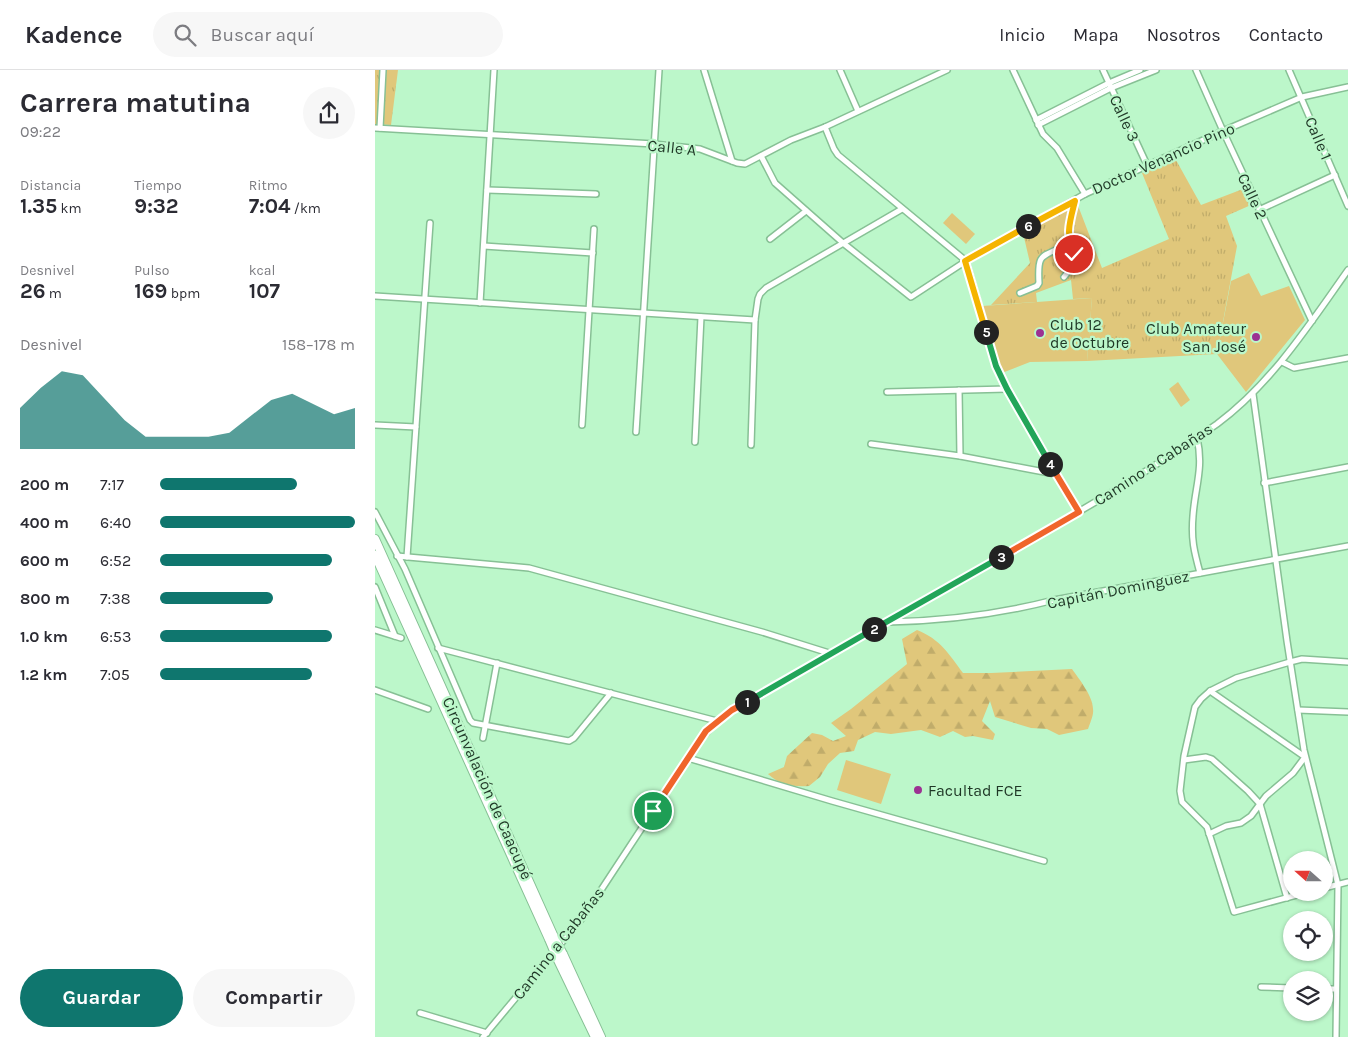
<!DOCTYPE html>
<html lang="es">
<head>
<meta charset="utf-8">
<style>
  :root { --surface:#fff; --page:#f7f7f7; --text:#2b2b33; --muted:#7c7c81; --line:#e1e1e2; --accent:#0f766e }
  body { margin:0; font-family:Karla,sans-serif; background:var(--page); color:var(--text); height:100vh; display:flex; flex-direction:column; font-size:19px; white-space:nowrap }
  * { box-sizing:border-box; margin:0 }
  p { font-size:16px; color:var(--muted) }
  .icon { flex:none; width:28px; height:28px; fill:none; stroke:currentColor; stroke-width:2; stroke-linecap:round; stroke-linejoin:round }
  .map { position:relative; flex:1; overflow:hidden }
  .drawer { display:flex; flex-direction:column; background:var(--surface); width:375px }
  .drawer>* { flex:none }
  .needle { width:32px; rotate:291deg }
  .tools { position:absolute; left:908px; top:781px; display:grid; gap:10px }
  .tools a { display:grid; place-items:center; width:50px; height:50px; border-radius:50%; background:var(--surface); box-shadow:0 1px 4px #0004; font-size:25px }
  .pin { position:absolute; display:grid; place-items:center; width:42px; height:42px; color:#fff; margin:-21px; border:2px solid #fff; border-radius:50%; box-shadow:0 1px 5px #0007 }
  .km { position:absolute; width:25px; height:25px; margin:-12px; border-radius:50%; background:#222; color:#fff; font-size:14px; line-height:25px; text-align:center }
  .round { display:grid; place-items:center; flex:none; width:52px; height:52px; border-radius:26px; background:var(--page) }
  .summary { display:flex; align-items:center; justify-content:space-between; height:85px; padding:0 20px }
  h1 { font-size:28px; font-weight:700; line-height:38px }
  .metrics { display:grid; grid-template-columns:repeat(3,1fr); gap:8px; height:85px; padding:5px 20px }
  .metrics div { display:grid; align-content:center }
  .metrics b { font-size:21px; font-weight:700 }
  .metrics small { font-size:14px; font-weight:400 }
  .metrics p { font-size:14px }
  .chart { height:140px; padding:10px 20px }
  .chart p { display:flex; justify-content:space-between }
  .chart svg { width:100%; height:90px; margin-top:5px; fill:var(--accent); opacity:.7 }
  .primary-button { display:flex; gap:10px; margin-top:auto; padding:10px 20px }
  .primary-button a { flex:1; height:58px; border-radius:30px; background:var(--accent); color:#fff; font-size:20px; font-weight:700; line-height:58px; text-align:center }
  .primary-button a+a { background:var(--page); color:var(--text) }
  ul { padding:0 20px; list-style:none; font-size:16px }
  li { display:grid; grid-template-columns:80px 60px 1fr; align-items:center; height:38px }
  li i { height:12px; border-radius:6px; background:var(--accent) }
  header { display:flex; align-items:center; gap:30px; box-sizing:border-box; height:70px; padding:0 25px; background:var(--surface); border-bottom:1px solid var(--line) }
  header strong { font-size:24px }
  nav { display:flex; gap:28px; margin-inline-start:auto; font-size:18px }
  .search { width:350px; height:45px; background:var(--page); display:flex; align-items:center; gap:12px; box-sizing:border-box; padding:0 18px; border-radius:28px; color:var(--muted); font-size:19px }
  main { display:flex; flex:1; min-height:0 }
  .map>svg:first-child { display:block }
  .grass { fill:url(#grass-tufts) }
  .forest { fill:url(#forest-firs) }
  .pitch { fill:#e0c77b }
  .lines { fill:none; stroke-linecap:round; stroke-linejoin:round }
  .minor-casing { stroke:#87c095; stroke-width:8 }
  .highway-casing { stroke:#87c095; stroke-width:10 }
  .minor { stroke:#fff; stroke-width:5 }
  .highway { stroke:#fff; stroke-width:8 }
  .highway-bridge-casing { stroke:#87c095; stroke-width:10; stroke-linecap:butt }
  .highway-bridge { stroke:#fff; stroke-width:8 }
  .split-1-casing { stroke:#fff; stroke-width:10 }
  .split-2-casing { stroke:#fff; stroke-width:10 }
  .split-3-casing { stroke:#fff; stroke-width:10 }
  .split-4-casing { stroke:#fff; stroke-width:10 }
  .split-5-casing { stroke:#fff; stroke-width:10 }
  .split-6-casing { stroke:#fff; stroke-width:10 }
  .split-7-casing { stroke:#fff; stroke-width:10 }
  .split-1 { stroke:#f0652b; stroke-width:6 }
  .split-2 { stroke:#22a559; stroke-width:6 }
  .split-3 { stroke:#22a559; stroke-width:6 }
  .split-4 { stroke:#f0652b; stroke-width:6 }
  .split-5 { stroke:#22a559; stroke-width:6 }
  .split-6 { stroke:#f5b400; stroke-width:6 }
  .split-7 { stroke:#f5b400; stroke-width:6 }
  .poi-dot { fill:#9c3192; stroke:#bcf7ca; stroke-width:2 }
  .labels { text-anchor:middle; stroke-width:4.5; stroke-linejoin:round; paint-order:stroke }
  .street-label { font-size:16px; fill:#1f3726; stroke:#bcf7ca }
  .poi-label { font-size:16px; fill:#1f3726; stroke:#bcf7ca; text-anchor:start }
</style>
</head>
<body>
<header>
<strong>Kadence</strong>
<div class="search"><svg class="icon" aria-label="search" viewBox="0 0 24 24"><circle cx="10" cy="10" r="6"/><path d="M15 15l6 6"/></svg>Buscar aquí</div>
<nav><a>Inicio</a><a>Mapa</a><a>Nosotros</a><a>Contacto</a></nav>
</header>
<main>
<section class="drawer">
<div class="summary"><div><h1>Carrera matutina</h1><p>09:22</p></div><a class="round"><svg class="icon" aria-label="share" viewBox="0 0 24 24"><path d="M12 15V3M7 8l5-5 5 5M5 13v7h14v-7"/></svg></a></div>
<div class="metrics">
<div><p>Distancia</p><b>1.35<small> km</small></b></div>
<div><p>Tiempo</p><b>9:32</b></div>
<div><p>Ritmo</p><b>7:04<small> /km</small></b></div>
</div>
<div class="metrics">
<div><p>Desnivel</p><b>26<small> m</small></b></div>
<div><p>Pulso</p><b>169<small> bpm</small></b></div>
<div><p>kcal</p><b>107</b></div>
</div>
<div class="chart"><p><span>Desnivel</span>158–178 m</p>
<svg viewBox="0 0 160 44" preserveAspectRatio="none"><path d="M0 44V24L10 14L20 6L30 8L40 19L50 30L60 38L70 38L80 38L90 38L100 36L110 28L120 20L130 17L140 22L150 27L160 24V44z"/></svg>
</div>
<ul>
<li><b>200 m</b>7:17<i style="width:70%"></i></li>
<li><b>400 m</b>6:40<i style="width:100%"></i></li>
<li><b>600 m</b>6:52<i style="width:88%"></i></li>
<li><b>800 m</b>7:38<i style="width:58%"></i></li>
<li><b>1.0 km</b>6:53<i style="width:88%"></i></li>
<li><b>1.2 km</b>7:05<i style="width:78%"></i></li>
</ul>
<div class="primary-button"><a>Guardar</a><a>Compartir</a></div>
</section>
<div class="map">
<svg width="973" height="967" viewBox="0 0 973 967">
  <defs>
    <pattern id="grass-tufts" width="24" height="20" patternUnits="userSpaceOnUse" patternTransform="scale(1.25)"><rect width="24" height="20" fill="#e0c77b"/><path d="M3 7l-1-3M5 7V3M7 7l1-3M15 17l-1-3M17 17v-4M19 17l1-3" fill="none" stroke="#c0ac6a"/></pattern>
    <pattern id="forest-firs" width="22" height="20" patternUnits="userSpaceOnUse" patternTransform="scale(1.25)"><rect width="22" height="20" fill="#e0c77b"/><path d="M5 1l3.5 6h-7zM16 11l3.5 6h-7z" fill="#c0ac6a"/></pattern>
  </defs>
  <rect width="100%" height="100%" fill="#bcf7ca"/>
  <g class="grass">
    <polygon points="0,0 23,0 16,55 0,54"/>
    <polygon points="801,90 826,135 868,119 876,135 851,146 862,176 842,284 712,291 717,228 698,229 696,210 661,223 662,232 616,235 655,193 648,163 702,133 727,198 794,169 767,103"/>
  </g>
  <path class="forest" d="M542 560C565 569 574 584 588 603H616L697 599C704 609 718 626 718 639 719 645 715 653 713 659L684 665 672 659 656 658 620 647 615 631 607 651 620 664 618 670 598 666 590 667 578 661 565 667 546 660 516 664 500 662 483 670 479 681 465 683 453 694 445 707 434 716C418 717 405 715 393 704L409 697 412 686 437 663 447 665 458 671 471 666 456 653 476 639 532 594 527 569Z"/>
  <g class="pitch">
    <polygon points="577,143 600,164 591,174 568,153"/>
    <polygon points="874,203 886,226 914,216 930,250 871,322 842,284 856,211"/>
    <polygon points="717,228 712,291 655,292 627,303 607,236"/>
    <polygon points="803,312 815,330 806,337 794,319"/>
    <polygon points="471,690 516,704 506,734 462,720"/>
  </g>
  <g class="lines">
    <g class="minor-casing">
      <g id="minor">
        <polyline points="329,0 357,91"/>
        <polyline points="465,0 483,41"/>
        <polyline points="638,0 668,64 682,78 710,124"/>
        <polyline points="728,0 772,95"/>
        <polyline points="821,0 848,61 937,251"/>
        <polyline points="914,0 973,136"/>
        <polyline points="661,50 734,13 765,0"/>
        <polyline points="663,55 736,18 781,0"/>
        <polyline points="450,57 459,79 463,85 591,191 621,296 632,319 704,442"/>
        <polyline points="0,58 279,74 325,79 362,93 370,94 416,70 450,57 572,0"/>
        <polyline points="5,58 8,0"/>
        <polyline points="386,86 400,113 468,173 536,227 591,191 710,124 848,61 927,27 973,17"/>
        <polyline points="112,120 221,124"/>
        <polyline points="884,140 960,105"/>
        <polyline points="395,169 431,141"/>
        <polyline points="109,176 218,183"/>
        <path d="M689 207C700 194 701 187 694 173"/>
        <path d="M645 223 662 216 664 213C662 179 668 189 694 173V153L699 131"/>
        <polyline points="0,226 380,250"/>
        <polyline points="105,233 119,0"/>
        <polyline points="907,292 919,298 973,288"/>
        <polyline points="584,320 585,386"/>
        <polyline points="512,322 632,319"/>
        <polyline points="878,324 912,571 929,680 963,815 961,967"/>
        <polyline points="0,355 41,357"/>
        <polyline points="207,355 219,159"/>
        <polyline points="261,362 284,0"/>
        <path d="M822 368C829 398 820 417 818 446 816 469 819 481 825 503"/>
        <polyline points="320,372 326,247"/>
        <polyline points="496,374 585,386 680,404"/>
        <polyline points="376,375 380,250 383,229 385,224 391,218 527,139"/>
        <polyline points="889,413 973,397"/>
        <polyline points="0,442 30,499 95,650 98,653 194,671 199,668 236,623"/>
        <polyline points="22,486 154,498 387,562 454,583"/>
        <polyline points="32,487 55,153"/>
        <polyline points="0,517 20,566"/>
        <path d="M513 552C569 551 625 544 679 530L973 476"/>
        <polyline points="0,560 26,568"/>
        <polyline points="63,578 342,651"/>
        <polyline points="0,620 53,639"/>
        <polyline points="923,640 973,642"/>
        <polyline points="108,668 122,593"/>
        <polyline points="313,688 457,731 669,791"/>
        <polyline points="809,690 831,687 837,689 873,721 885,734 912,828"/>
        <polyline points="834,764 851,756 866,753 876,746 891,726 918,703 930,687 835,621"/>
        <polyline points="949,818 973,812"/>
        <polyline points="933,822 859,842 832,757 807,732 805,721 809,686 820,637 826,629 835,621 861,608 915,592 927,589 973,592"/>
        <polyline points="886,917 916,918"/>
        <polyline points="949,919 960,919"/>
        <polyline points="45,943 112,963"/>
        <path d="M108 967 209 846 322 674C332 660 343 650 357 640 449 588 541 536 633 483 704 442 775 401 842 354 897 313 934 255 973 200"/>
      </g>
    </g>
    <g class="highway-casing">
      <g id="highway">
        <polyline points="0,469 179,867"/>
        <polyline points="0,485 174,869"/>
        <polyline points="188,884 226,967"/>
        <polyline points="182,888 220,967"/>
      </g>
    </g>
    <use href="#minor" class="minor"/>
    <use href="#highway" class="highway"/>
    <g class="highway-bridge-casing">
      <g id="highway-bridge">
        <polyline points="179,867 188,884"/>
        <polyline points="174,869 182,888"/>
      </g>
    </g>
    <use href="#highway-bridge" class="highway-bridge"/>
  </g>
  <g class="lines">
    <g class="split-1-casing">
      <polyline id="split-1" points="278,741 331,661 357,640 372,632"/>
    </g>
    <g class="split-2-casing">
      <polyline id="split-2" points="372,632 499,559"/>
    </g>
    <g class="split-3-casing">
      <polyline id="split-3" points="499,559 626,487"/>
    </g>
    <g class="split-4-casing">
      <polyline id="split-4" points="626,487 704,442 675,394"/>
    </g>
    <g class="split-5-casing">
      <polyline id="split-5" points="611,262 621,296 632,319 675,394"/>
    </g>
    <g class="split-6-casing">
      <polyline id="split-6" points="611,262 590,191 653,156"/>
    </g>
    <g class="split-7-casing">
      <path id="split-7" d="M653 156 700 131C695 151 690 164 699 184"/>
    </g>
    <use href="#split-1" class="split-1"/>
    <use href="#split-2" class="split-2"/>
    <use href="#split-3" class="split-3"/>
    <use href="#split-4" class="split-4"/>
    <use href="#split-5" class="split-5"/>
    <use href="#split-6" class="split-6"/>
    <use href="#split-7" class="split-7"/>
  </g>
  <g class="poi-dot">
    <circle cx="665" cy="263" r="5"/>
    <circle cx="881" cy="267" r="5"/>
    <circle cx="543" cy="720" r="5"/>
  </g>
  <g class="labels">
    <g class="street-label">
      <text transform="translate(750 48) rotate(65)" y="6">Calle 3</text>
      <text transform="translate(944 68) rotate(67)" y="6">Calle 1</text>
      <text transform="translate(297 77) rotate(6)" y="6">Calle A</text>
      <text transform="translate(788 88) rotate(-24)" y="6">Doctor Venancio Pino</text>
      <text transform="translate(878 126) rotate(65)" y="6">Calle 2</text>
      <text transform="translate(778 394) rotate(-33)" y="6">Camino a Cabañas</text>
      <text transform="translate(743 519) rotate(-11)" y="6">Capitán Dominguez</text>
      <text transform="translate(113 718) rotate(66)" y="6">Circunvalación de Caacupé</text>
      <text transform="translate(183 873) rotate(-52)" y="6">Camino a Cabañas</text>
    </g>
    <g class="poi-label">
      <text x="675" y="260">Club 12<tspan x="675" dy="18">de Octubre</tspan></text>
      <text x="871" y="264" text-anchor="end">Club Amateur<tspan x="871" dy="18">San José</tspan></text>
      <text x="553" y="726">Facultad FCE</text>
    </g>
  </g>
</svg>
<div class="tools">
<a><svg class="needle" viewBox="-14 -14 28 28"><path d="M0-13l5 13h-10z" fill="#e53935"/><path d="M0 13l5-13h-10z" fill="#7c7c81"/></svg></a>
<a><svg class="icon" aria-label="locate" viewBox="0 0 24 24"><circle cx="12" cy="12" r="6"/><path d="M12 2v4M12 18v4M2 12h4M18 12h4"/></svg></a>
<a><svg class="icon" aria-label="layers" viewBox="0 0 24 24"><path d="M12 4l9 5-9 5-9-5zM3 14l9 5 9-5"/></svg></a>
</div>
<div class="pin" style="left:278px;top:741px;background:#1e9e55"><svg class="icon" aria-label="arrive" viewBox="0 0 24 24"><path d="M6 21V4h12l-3 4 3 4H6"/></svg></div>
<div class="pin" style="left:699px;top:184px;background:#d93025"><svg class="icon" aria-label="check" viewBox="0 0 24 24"><path d="M5 12l5 5 9-10"/></svg></div>
<b class="km" style="left:372px;top:632px">1</b>
<b class="km" style="left:499px;top:559px">2</b>
<b class="km" style="left:626px;top:487px">3</b>
<b class="km" style="left:675px;top:394px">4</b>
<b class="km" style="left:611px;top:262px">5</b>
<b class="km" style="left:653px;top:156px">6</b>
</div>
</main>
</body>
</html>
